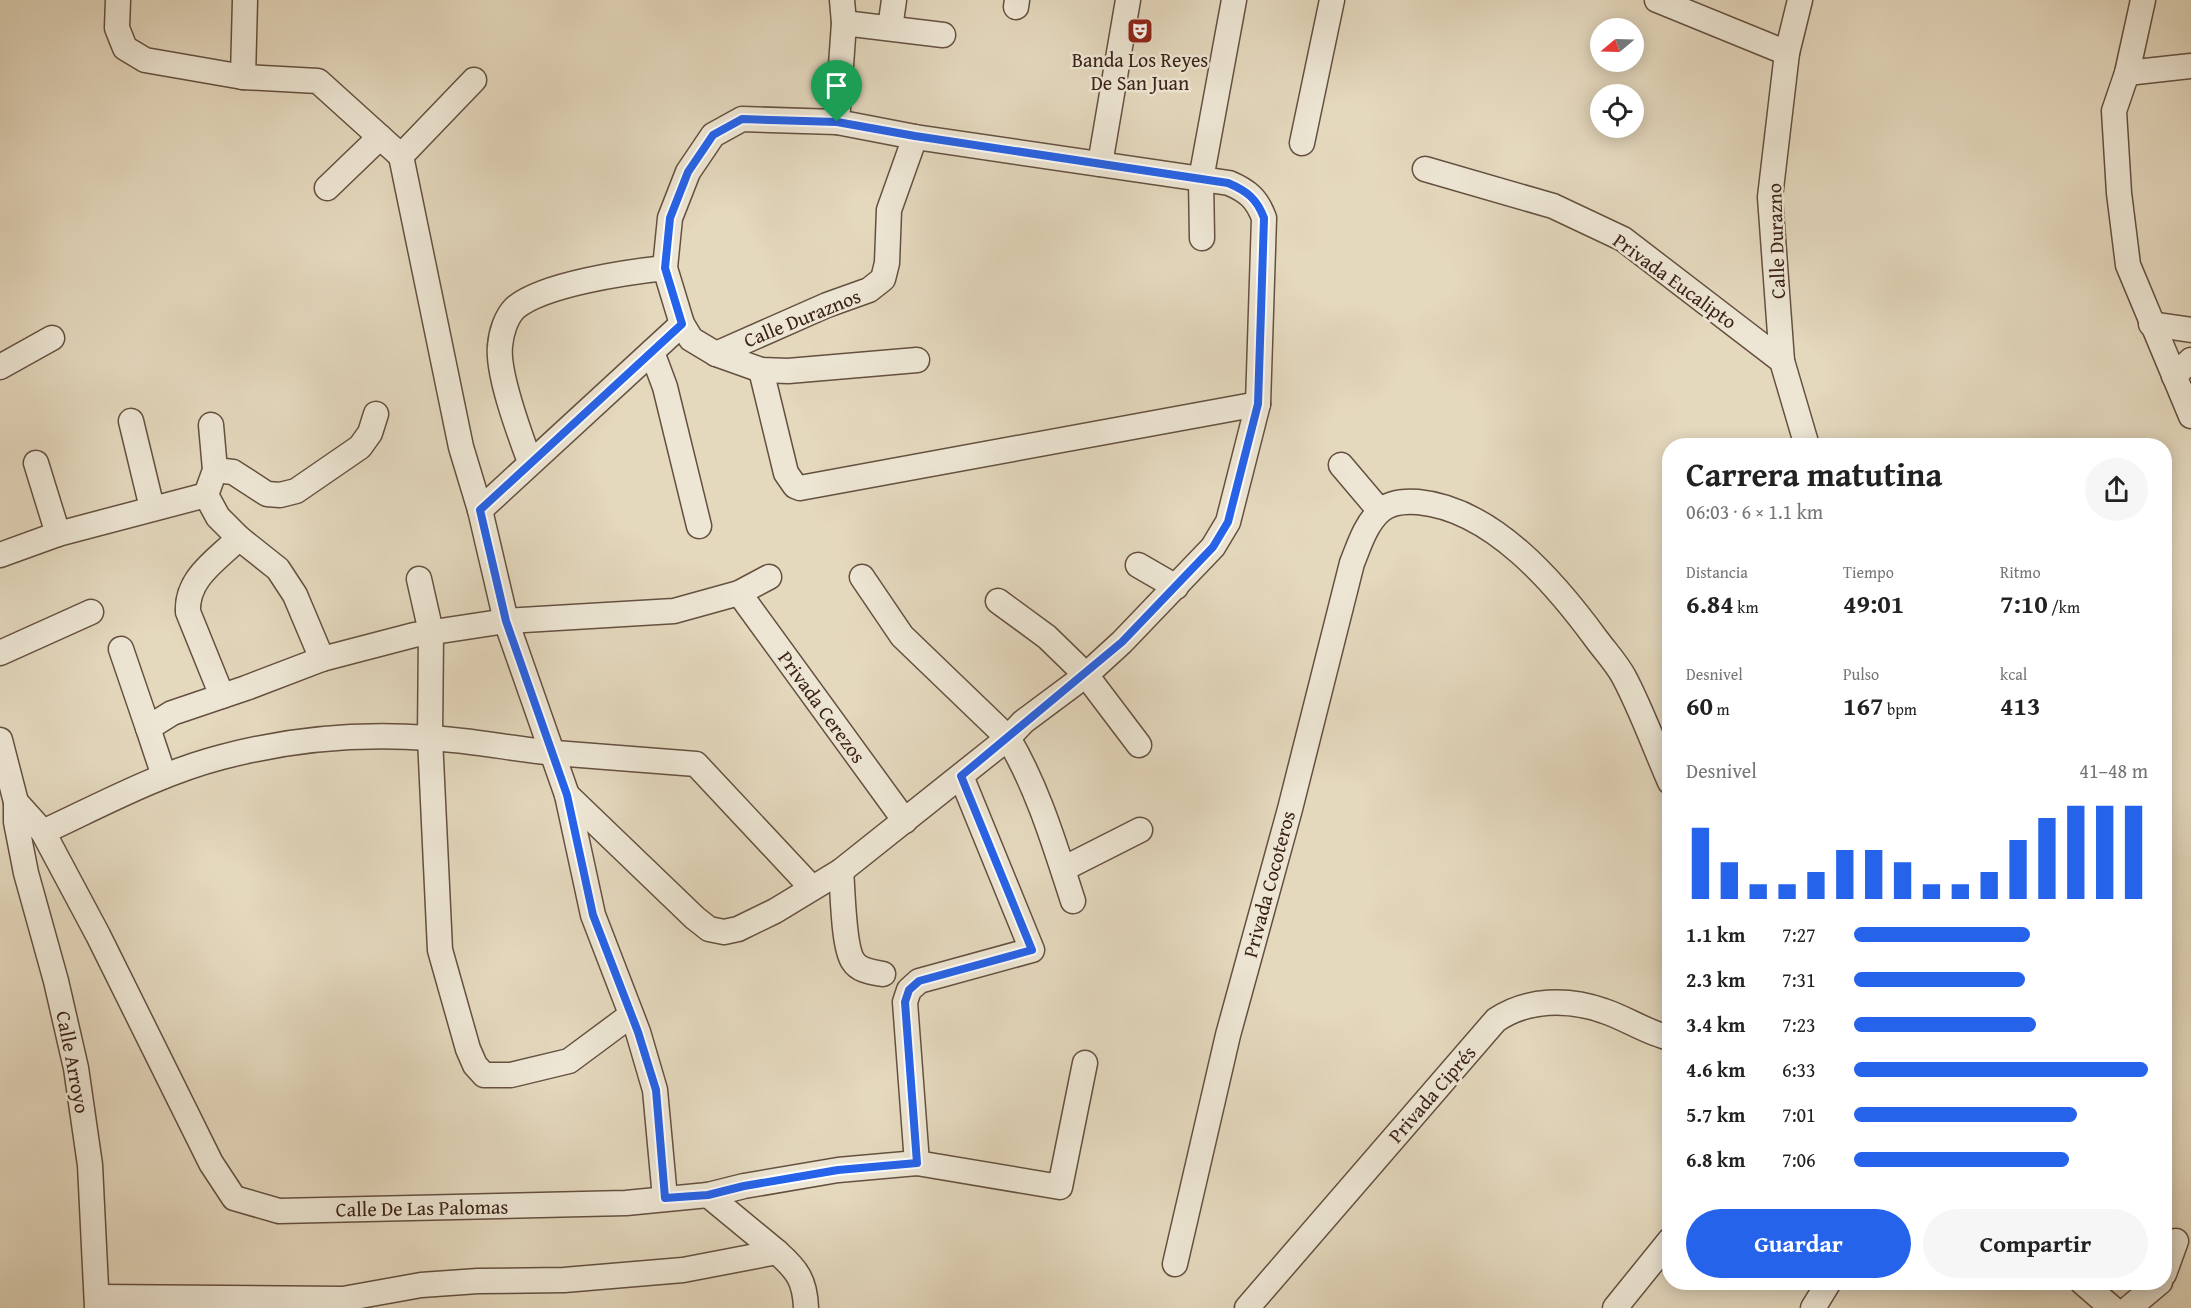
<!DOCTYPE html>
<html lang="es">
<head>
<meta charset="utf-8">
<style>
  :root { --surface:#fff; --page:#f6f6f6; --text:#222; --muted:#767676; --accent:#2563eb }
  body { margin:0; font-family:"Gentium Book Plus",serif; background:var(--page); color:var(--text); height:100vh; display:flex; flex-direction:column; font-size:22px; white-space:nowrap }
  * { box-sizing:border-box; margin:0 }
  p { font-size:20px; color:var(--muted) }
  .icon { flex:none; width:33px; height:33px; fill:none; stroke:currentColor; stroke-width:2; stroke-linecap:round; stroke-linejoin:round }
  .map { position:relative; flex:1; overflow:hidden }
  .drawer { position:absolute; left:1662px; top:438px; width:510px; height:852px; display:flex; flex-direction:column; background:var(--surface); border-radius:24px; box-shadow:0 3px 15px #0003 }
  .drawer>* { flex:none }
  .needle { width:39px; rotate:251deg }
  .fabs { position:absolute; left:1590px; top:18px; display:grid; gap:12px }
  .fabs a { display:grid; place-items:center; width:54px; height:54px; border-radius:50%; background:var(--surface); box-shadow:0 3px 15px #0003; font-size:30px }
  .pin { position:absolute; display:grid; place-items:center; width:51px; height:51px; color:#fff; margin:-62px -26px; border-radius:50% 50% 50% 0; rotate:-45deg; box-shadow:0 0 6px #0007 }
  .pin .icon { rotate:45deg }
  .round { display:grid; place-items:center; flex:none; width:63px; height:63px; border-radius:32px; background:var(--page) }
  .summary { display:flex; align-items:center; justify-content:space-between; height:102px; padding:0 24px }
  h1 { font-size:33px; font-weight:800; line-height:45px }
  .stats { display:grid; grid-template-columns:repeat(3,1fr); gap:9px; height:102px; padding:6px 24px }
  .stats div { display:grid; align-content:center }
  .stats b { font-size:26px; font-weight:800 }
  .stats small { font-size:16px; font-weight:400 }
  .stats p { font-size:16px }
  .chart { height:168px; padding:12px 24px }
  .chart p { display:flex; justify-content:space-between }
  .chart svg { width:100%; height:108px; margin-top:6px; stroke:var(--accent); stroke-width:6 }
  .cta { display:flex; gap:12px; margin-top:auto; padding:12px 24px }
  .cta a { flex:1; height:69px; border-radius:36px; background:var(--accent); color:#fff; font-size:24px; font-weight:800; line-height:69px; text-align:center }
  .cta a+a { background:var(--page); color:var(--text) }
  ul { padding:0 24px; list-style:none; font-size:20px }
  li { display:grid; grid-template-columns:96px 72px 1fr; align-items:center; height:45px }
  li i { height:15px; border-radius:8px; background:var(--accent) }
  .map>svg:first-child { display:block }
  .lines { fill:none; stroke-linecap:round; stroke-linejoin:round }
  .minor-casing { stroke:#655040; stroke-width:27 }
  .minor { stroke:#ede6d4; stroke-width:24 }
  .route-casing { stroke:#fff; stroke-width:12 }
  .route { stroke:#2563eb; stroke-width:8 }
  .labels { text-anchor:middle; stroke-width:5; stroke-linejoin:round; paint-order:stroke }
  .poi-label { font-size:20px; fill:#3b2217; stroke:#ede6d4 }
  .street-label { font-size:20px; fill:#3b2217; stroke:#ede6d4 }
</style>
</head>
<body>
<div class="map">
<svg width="2191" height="1308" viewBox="0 0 2191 1308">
  <rect width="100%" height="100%" fill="#e4d8bd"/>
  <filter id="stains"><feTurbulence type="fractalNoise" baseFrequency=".00333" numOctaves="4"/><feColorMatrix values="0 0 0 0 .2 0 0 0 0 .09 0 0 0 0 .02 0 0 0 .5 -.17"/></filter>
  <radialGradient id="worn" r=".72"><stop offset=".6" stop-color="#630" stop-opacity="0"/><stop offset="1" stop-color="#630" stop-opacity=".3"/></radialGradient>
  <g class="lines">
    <g class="minor-casing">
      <g id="minor">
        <polyline points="118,0 117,28 125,48 145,60 243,77 318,81 401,156"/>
        <polyline points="1657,0 1787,53"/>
        <polyline points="1800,0 1787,53 1770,197 1782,361 1807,446"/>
        <polyline points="2143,0 2127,73 2114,111 2119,193 2128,265 2191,416"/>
        <polyline points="1016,7 1017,0"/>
        <polyline points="844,23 943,35"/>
        <polyline points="890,28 894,0"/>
        <polyline points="2127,73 2191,66"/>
        <polyline points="243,77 245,0"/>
        <polyline points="837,122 844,23 842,0"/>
        <polyline points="1302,143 1332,0"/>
        <polyline points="401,156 461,447 480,510 506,621 567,795 593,915 638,1032 655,1090 665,1198"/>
        <polyline points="401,156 474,80"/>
        <polyline points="1100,164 1128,0"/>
        <polyline points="1425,169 1553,206 1623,239 1782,361"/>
        <polyline points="327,188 380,137"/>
        <polyline points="1202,238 1201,179 1234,0"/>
        <polyline points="2151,324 2191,330"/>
        <polyline points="652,352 665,387 699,526"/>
        <polyline points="716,354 827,305 869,290 883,279 887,263 889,210 915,137"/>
        <polyline points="0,367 52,338"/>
        <polyline points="761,370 786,473 795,486 800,488 1258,404"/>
        <polyline points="2174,376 2191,360"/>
        <polyline points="131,421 152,508"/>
        <polyline points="211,425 215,470 206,495 218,517 239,538 278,569 295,595 322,659"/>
        <path d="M530 462C520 435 497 374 500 346 501 333 506 317 515 308 543 284 628 272 665 268"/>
        <polyline points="36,463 58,534"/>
        <polyline points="1341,465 1380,511"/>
        <polyline points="215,470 233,472 267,494 280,495 296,491 360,447 370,433 376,414"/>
        <polyline points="480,510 682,324"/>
        <polyline points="0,555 58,534 206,495"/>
        <polyline points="1138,565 1176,587"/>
        <path d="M862 577 902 636 1008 738C1038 788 1055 846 1073 901"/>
        <polyline points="419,579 431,632 430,738 440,950 468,1049 475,1065 484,1075 511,1075 569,1061 631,1015"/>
        <polyline points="739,593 905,821"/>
        <polyline points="998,601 1047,637 1086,675 1139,745"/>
        <polyline points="121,649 148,728"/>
        <polyline points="0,653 91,612"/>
        <path d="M222 696 188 612C186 578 217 560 239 538"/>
        <polyline points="0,740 16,802 16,822 26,873 56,981 76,1068 90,1165 97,1308"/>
        <polyline points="164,776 148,728 172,713 246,688 322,659 414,635 506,621 674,611 739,593 769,577"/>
        <path d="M567 795 695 918 709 929 724 932 738 929 775 911 841 871 1008 738 1023 722 1086 675 1122 642 1213 547 1228 522 1258 404 1264 218C1257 199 1248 191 1229 183L915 137 837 122 742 119 713 135 688 172 670 218 665 268 682 324 691 339 716 354 761 370 788 371 917 360"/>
        <polyline points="16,802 43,832 98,935 211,1163 234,1198 279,1211 626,1203 708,1195 744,1186 838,1170 917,1163 1060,1187 1085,1063"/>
        <path d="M43 832C101 805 160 773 222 757 290 739 359 733 429 738 471 740 513 749 555 753 602 757 649 760 696 764L812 888"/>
        <polyline points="1063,869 1140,830"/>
        <path d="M841 871C843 891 843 946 853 961 859 971 872 972 883 974"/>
        <polyline points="917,1163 905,1002 909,990 919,981 1032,950 961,776"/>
        <path d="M777 1252C797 1270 805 1280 806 1308"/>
        <path d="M1175 1264 1228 1035 1290 809 1352 563C1359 546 1365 525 1380 511 1390 502 1405 501 1418 502 1493 509 1556 584 1597 640 1606 652 1617 664 1624 677 1642 711 1655 748 1670 782"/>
        <polyline points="2164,1274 2176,1241"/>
        <polyline points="2082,1282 2112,1308"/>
        <polyline points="97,1297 343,1299 421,1285 478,1281 564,1280 683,1270 777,1252 708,1195"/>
        <path d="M1247 1308 1496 1020C1527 999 1568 998 1604 1011 1626 1018 1647 1033 1670 1038"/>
        <polyline points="1615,1308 1670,1240"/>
        <polyline points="1813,1308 1829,1282"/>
        <polyline points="2129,1308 2160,1282"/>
      </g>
    </g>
    <use href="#minor" class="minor"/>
  </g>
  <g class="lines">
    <g class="route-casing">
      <path id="route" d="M742 119 837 122 915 136 1228 183C1247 191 1257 199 1264 218L1258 404 1228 522 1213 547 1122 642 961 776 1032 950 919 981 909 990 905 1002 917 1163 838 1170 744 1186 708 1195 665 1198 656 1090 638 1032 593 915 567 795 506 621 480 510 682 324 665 268 670 218 688 172 713 135Z"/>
    </g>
    <use href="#route" class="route"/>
  </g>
  <defs>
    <g id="theatre-square" transform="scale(1.35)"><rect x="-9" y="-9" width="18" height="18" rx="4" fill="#8f2418" stroke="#ede6d4"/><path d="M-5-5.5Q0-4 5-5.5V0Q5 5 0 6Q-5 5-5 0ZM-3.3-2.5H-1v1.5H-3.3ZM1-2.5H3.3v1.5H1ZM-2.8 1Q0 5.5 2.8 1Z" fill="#fff"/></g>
  </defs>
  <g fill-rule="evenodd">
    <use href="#theatre-square" x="1140" y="31"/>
  </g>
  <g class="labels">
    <g class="poi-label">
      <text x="1140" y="67">Banda Los Reyes<tspan x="1140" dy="23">De San Juan</tspan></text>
    </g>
    <g class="street-label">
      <text transform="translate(1776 241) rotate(-92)" y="7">Calle Durazno</text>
      <text transform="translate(1675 281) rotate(36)" y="7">Privada Eucalipto</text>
      <text transform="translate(802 318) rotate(-22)" y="7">Calle Duraznos</text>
      <text transform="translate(822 707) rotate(54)" y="7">Privada Cerezos</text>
      <text transform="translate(1269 884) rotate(-75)" y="7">Privada Cocoteros</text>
      <text transform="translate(73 1062) rotate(79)" y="7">Calle Arroyo</text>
      <text transform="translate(1432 1094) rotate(-49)" y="7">Privada Ciprés</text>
      <text transform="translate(422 1208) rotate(-1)" y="7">Calle De Las Palomas</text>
    </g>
  </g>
  <rect width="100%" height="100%" filter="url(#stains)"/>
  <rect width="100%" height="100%" fill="url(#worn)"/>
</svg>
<div class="fabs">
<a><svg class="needle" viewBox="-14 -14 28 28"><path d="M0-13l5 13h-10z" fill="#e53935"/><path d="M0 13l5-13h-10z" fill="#767676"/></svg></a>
<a><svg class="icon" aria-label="locate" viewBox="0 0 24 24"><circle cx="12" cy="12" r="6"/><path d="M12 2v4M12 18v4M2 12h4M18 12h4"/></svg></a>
</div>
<div class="pin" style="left:837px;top:122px;background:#1e9e55"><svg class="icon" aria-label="arrive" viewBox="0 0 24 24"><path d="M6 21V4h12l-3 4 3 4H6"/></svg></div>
<section class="drawer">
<div class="summary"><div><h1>Carrera matutina</h1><p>06:03 · 6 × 1.1 km</p></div><a class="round"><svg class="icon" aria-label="share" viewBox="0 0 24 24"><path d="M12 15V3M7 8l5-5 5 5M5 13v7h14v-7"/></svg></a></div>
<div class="stats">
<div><p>Distancia</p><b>6.84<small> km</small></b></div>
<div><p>Tiempo</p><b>49:01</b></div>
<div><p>Ritmo</p><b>7:10<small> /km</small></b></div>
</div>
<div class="stats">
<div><p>Desnivel</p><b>60<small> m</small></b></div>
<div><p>Pulso</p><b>167<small> bpm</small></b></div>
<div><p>kcal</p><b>413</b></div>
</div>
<div class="chart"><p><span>Desnivel</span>41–48 m</p>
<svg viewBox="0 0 160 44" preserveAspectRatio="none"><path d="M5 44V15M15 44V29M25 44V38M35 44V38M45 44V33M55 44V24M65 44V24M75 44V29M85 44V38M95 44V38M105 44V33M115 44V20M125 44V11M135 44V6M145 44V6M155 44V6"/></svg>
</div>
<ul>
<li><b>1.1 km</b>7:27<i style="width:60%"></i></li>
<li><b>2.3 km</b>7:31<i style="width:58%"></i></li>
<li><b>3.4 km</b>7:23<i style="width:62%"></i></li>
<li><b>4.6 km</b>6:33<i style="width:100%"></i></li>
<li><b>5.7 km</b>7:01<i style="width:76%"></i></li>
<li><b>6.8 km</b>7:06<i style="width:73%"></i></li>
</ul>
<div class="cta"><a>Guardar</a><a>Compartir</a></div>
</section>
</div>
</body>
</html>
